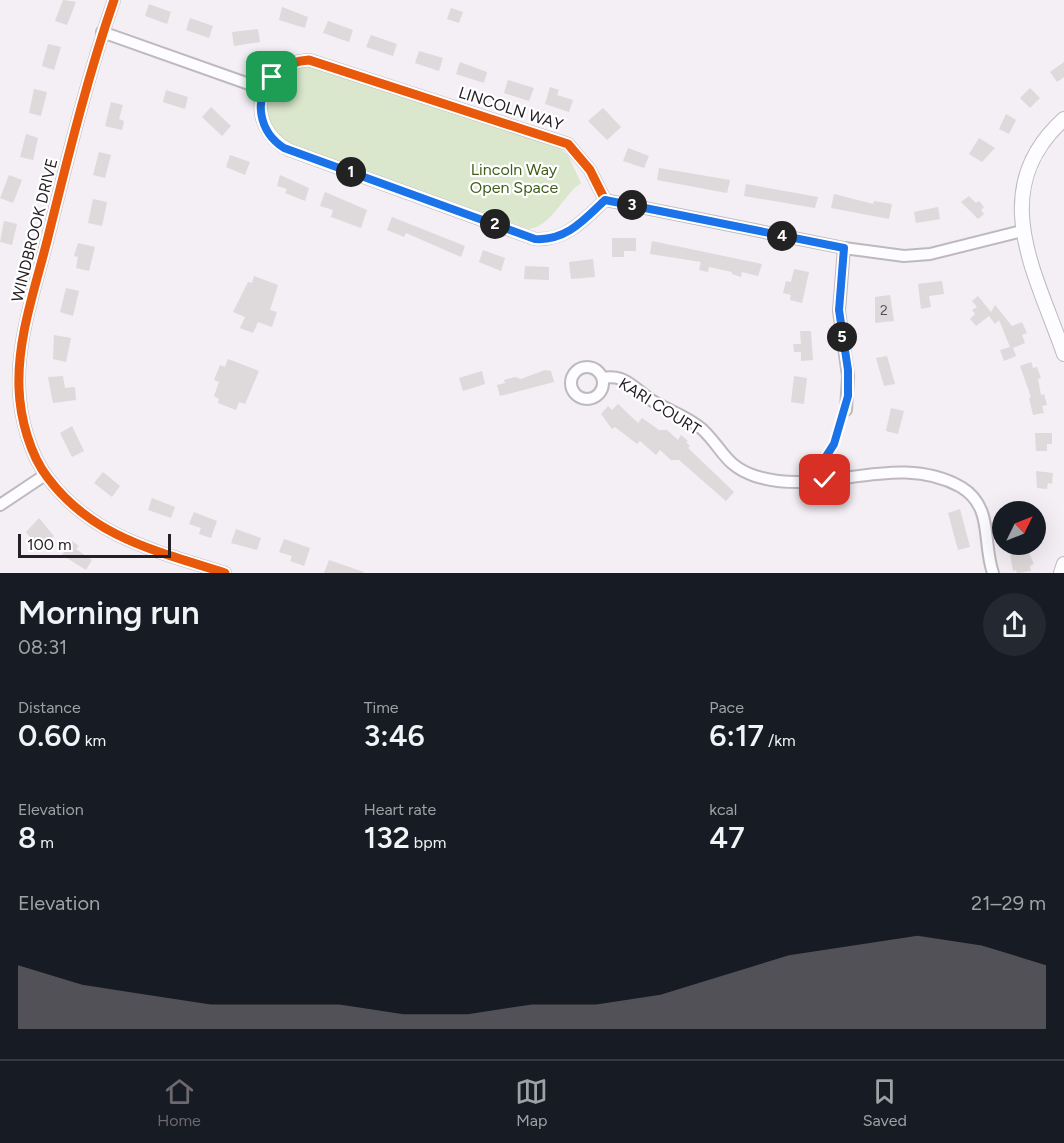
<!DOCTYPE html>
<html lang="en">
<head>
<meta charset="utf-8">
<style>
  :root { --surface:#171b24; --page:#242831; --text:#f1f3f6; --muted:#9ea1a6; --line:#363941; --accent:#6d686e }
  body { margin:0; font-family:Figtree,sans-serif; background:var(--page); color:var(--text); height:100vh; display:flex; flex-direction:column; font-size:22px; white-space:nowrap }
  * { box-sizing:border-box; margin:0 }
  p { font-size:20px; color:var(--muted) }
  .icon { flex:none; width:33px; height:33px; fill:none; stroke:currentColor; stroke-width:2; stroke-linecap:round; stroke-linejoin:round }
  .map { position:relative; height:573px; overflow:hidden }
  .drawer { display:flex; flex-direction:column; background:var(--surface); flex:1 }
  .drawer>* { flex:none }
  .needle { width:39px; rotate:47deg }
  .fabs { position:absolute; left:992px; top:501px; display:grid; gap:12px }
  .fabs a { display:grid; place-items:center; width:54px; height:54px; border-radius:50%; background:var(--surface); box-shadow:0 6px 24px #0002; font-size:30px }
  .scale { position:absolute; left:18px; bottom:15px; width:153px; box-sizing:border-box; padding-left:6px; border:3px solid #252025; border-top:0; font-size:16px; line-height:21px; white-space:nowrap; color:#252025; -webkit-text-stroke:4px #fff; paint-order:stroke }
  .pin { position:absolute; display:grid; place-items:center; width:51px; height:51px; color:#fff; margin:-26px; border-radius:12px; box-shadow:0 3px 9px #0006 }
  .km { position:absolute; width:30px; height:30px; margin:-15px; border-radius:50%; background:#222; color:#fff; font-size:16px; line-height:30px; text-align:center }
  .round { display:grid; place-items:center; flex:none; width:63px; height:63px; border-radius:32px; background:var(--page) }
  .head { display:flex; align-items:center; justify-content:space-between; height:102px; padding:0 18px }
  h1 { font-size:33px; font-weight:600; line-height:45px }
  .stats { display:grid; grid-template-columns:repeat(3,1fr); gap:9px; height:102px; padding:6px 18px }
  .stats div { display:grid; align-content:center }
  .stats b { font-size:30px; font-weight:600 }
  .stats small { font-size:16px; font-weight:400 }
  .stats p { font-size:16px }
  .chart { height:168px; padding:12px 18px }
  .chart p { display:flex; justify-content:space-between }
  .chart svg { width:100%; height:108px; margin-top:6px; fill:var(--accent); opacity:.7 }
  .dock { display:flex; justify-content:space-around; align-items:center; height:84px; border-top:2px solid var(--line); background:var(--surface); font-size:16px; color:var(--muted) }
  .dock a { display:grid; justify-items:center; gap:3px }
  .dock .selected { color:var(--accent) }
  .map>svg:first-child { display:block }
  .green { fill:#dae7cc }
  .building { fill:#ded9da }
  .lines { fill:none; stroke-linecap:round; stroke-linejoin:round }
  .street-casing { stroke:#beb9bf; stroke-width:14 }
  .secondary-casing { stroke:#beb9bf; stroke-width:16 }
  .path { stroke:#dbd9dc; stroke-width:1.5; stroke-dasharray:3 4.5; stroke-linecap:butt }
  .street { stroke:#fdfcfe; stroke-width:10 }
  .secondary { stroke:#fdfcfe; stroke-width:14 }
  .cycleway-casing { stroke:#fff; stroke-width:13 }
  .cycleway { stroke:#e8590c; stroke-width:9 }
  .route-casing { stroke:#fff; stroke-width:12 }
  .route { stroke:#1a73e8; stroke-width:8 }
  .labels { text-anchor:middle; stroke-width:4.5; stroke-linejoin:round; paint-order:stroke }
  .number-label { font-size:14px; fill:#555054 }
  .street-label { font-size:16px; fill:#252025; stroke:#fff }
  .park-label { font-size:16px; fill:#3f5e19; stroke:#fff }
</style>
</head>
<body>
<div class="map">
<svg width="1064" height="573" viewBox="0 0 1064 573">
  <rect width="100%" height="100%" fill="#f4eef5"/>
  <path class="green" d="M302 66H311L559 148 568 155 581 183C563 195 552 226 529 229L304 149C295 146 285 143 278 136 252 109 270 75 302 66Z"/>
  <g class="building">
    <polygon points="63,0 76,2 67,25 55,21"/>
    <polygon points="149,4 171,12 167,24 145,16"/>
    <polygon points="282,7 308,17 305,28 279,20"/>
    <polygon points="451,8 463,12 459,23 447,19"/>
    <polygon points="190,18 213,26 209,38 186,30"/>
    <polygon points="328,21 353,30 349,42 323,33"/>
    <polygon points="258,29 260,42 234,46 232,32"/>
    <polygon points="371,35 397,44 393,56 366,47"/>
    <polygon points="48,44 61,47 54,70 42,66"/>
    <polygon points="419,51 443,58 439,71 415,63"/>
    <polygon points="460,62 487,72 484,83 456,74"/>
    <polygon points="1064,62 1064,77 1057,82 1050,72"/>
    <polygon points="508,80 534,88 529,101 504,93"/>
    <polygon points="550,87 559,90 557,95 573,100 569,112 545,104"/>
    <polygon points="1030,88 1040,98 1030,108 1020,98"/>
    <polygon points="34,89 47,92 41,116 29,113"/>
    <polygon points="166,90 188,97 185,109 163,102"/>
    <polygon points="111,102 123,105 119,119 124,121 122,130 105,126"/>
    <polygon points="211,107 231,126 222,136 202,117"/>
    <polygon points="603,108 621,127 607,140 588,121"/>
    <polygon points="1006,114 1016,120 1009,134 999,129"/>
    <polygon points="26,134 38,138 33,160 20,157"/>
    <polygon points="979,138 995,148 982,162 969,154"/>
    <polygon points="628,148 649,156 644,168 623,161"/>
    <polygon points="99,152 111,155 105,178 93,175"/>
    <polygon points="230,155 250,162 245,175 226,167"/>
    <polygon points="659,168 730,180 727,193 657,180"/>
    <polygon points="9,175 22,180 13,203 0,198"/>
    <polygon points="280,175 309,188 305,201 285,193 287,189 277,186"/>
    <polygon points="746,184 818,197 815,208 744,196"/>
    <polygon points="325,192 367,210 361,228 331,217 333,210 320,206"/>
    <polygon points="834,194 873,204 874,201 892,204 889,219 831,208"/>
    <polygon points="969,196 976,203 979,201 984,207 981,210 984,214 978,219 961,202"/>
    <polygon points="93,199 107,202 102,226 88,223"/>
    <polygon points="938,207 940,219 916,223 914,212"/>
    <polygon points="392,217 465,246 461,257 406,233 404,237 387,230"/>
    <polygon points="4,221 17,224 12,245 0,242"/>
    <polygon points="612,238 636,238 636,251 624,251 624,257 612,257"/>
    <polygon points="652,241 762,264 758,276 742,272 741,277 732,274 732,272 709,267 708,272 699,270 701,262 650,254"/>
    <polygon points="78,243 95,247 89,271 76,268 78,257 74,256"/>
    <polygon points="483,250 505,258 501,271 479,262"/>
    <polygon points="593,259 595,277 571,279 569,262"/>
    <polygon points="525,266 549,267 549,280 524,279"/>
    <polygon points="794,269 809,272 802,303 790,300 791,295 783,293 786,281 791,282"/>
    <polygon points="254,276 278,285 270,310 277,312 272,327 258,322 253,333 240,328 245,317 233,312 248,282 252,283"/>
    <polygon points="942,281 944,294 929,296 931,307 921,309 918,284"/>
    <polygon points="66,288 79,291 73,316 60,312"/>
    <polygon points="890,295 894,321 875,323 875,297"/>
    <polygon points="978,296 991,312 995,305 1012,326 1022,322 1027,333 1022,335 1025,343 1013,348 1016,356 1004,361 1000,350 1010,347 999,320 995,324 989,316 976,326 970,319 975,314 972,310 977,307 972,301"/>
    <polygon points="800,331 811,331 813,360 801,361 801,352 794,352 793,344 801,344"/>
    <polygon points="54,335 71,338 66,362 53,359"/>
    <polygon points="887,356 895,384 884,386 876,358"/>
    <polygon points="228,359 259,371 245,404 239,402 236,410 218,403 219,399 214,396 219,382 214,380 220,365 225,367"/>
    <polygon points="1031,362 1033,368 1037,367 1041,378 1038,379 1041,395 1044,394 1047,405 1042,406 1044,413 1033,415 1029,398 1031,397 1020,366"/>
    <polygon points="545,370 551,371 554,382 500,396 497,385 505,383 504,380 515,377 521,379"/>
    <polygon points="482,371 485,384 463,391 459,378"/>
    <polygon points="63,376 65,388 75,387 76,400 53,403 48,377"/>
    <polygon points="794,376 807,378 804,404 791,402"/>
    <polygon points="618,404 638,423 642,418 659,430 667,430 678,440 681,435 688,441 686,442 690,446 688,448 734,492 726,501 679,460 671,460 660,450 656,455 640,441 637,444 615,427 612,429 601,414 608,406 612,410"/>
    <polygon points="891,408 904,411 898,434 886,431"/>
    <polygon points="72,426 84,451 72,457 60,433"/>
    <polygon points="1035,433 1052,433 1052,444 1047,444 1047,451 1036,451"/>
    <polygon points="1036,471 1053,473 1052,484 1048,483 1047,489 1037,488"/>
    <polygon points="103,472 120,486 112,497 94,483"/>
    <polygon points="152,498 175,507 171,518 148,510"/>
    <polygon points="960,509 970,547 958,550 948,513"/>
    <polygon points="194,512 217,521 211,538 199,534 201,528 189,524"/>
    <polygon points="39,518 54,536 44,545 38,538 34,542 26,532"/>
    <polygon points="236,529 261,538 257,550 231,543"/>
    <polygon points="284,539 310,548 304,566 290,561 292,556 279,552"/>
    <polygon points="72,541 79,546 76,549 92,560 86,570 62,555"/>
    <polygon points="1025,544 1034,564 1030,566 1031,571 1017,573 1016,570 1013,571 1009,548"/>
    <polygon points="329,560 364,572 364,573 324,573"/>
  </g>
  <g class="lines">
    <g class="street-casing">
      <g id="street">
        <path d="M114 0C87 78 68 157 48 237 36 286 17 337 19 388 20 418 30 455 48 478 93 538 157 551 225 573"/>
        <polyline points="102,32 263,89"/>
        <path d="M309 60 568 144 590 170 605 200C584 220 566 241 535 239L289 150C242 125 257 63 309 60Z"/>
        <polyline points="605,200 844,248 904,256 930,254 1022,231"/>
        <polyline points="844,248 839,311 848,376 846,410"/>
        <circle cx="587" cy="383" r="16"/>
        <path d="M603 378C609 377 615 377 621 379 632 383 641 393 651 400 667 410 687 416 702 429 723 449 725 466 755 476 824 498 895 450 961 487 994 507 982 542 993 573"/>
        <polyline points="0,505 45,475"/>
      </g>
    </g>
    <g class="secondary-casing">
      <g id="secondary">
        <path d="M1064 119C985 190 1036 273 1064 354"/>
        <polyline points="1061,573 1064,564"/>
      </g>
    </g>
    <polyline class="path" points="819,471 842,421"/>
    <use href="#street" class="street"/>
    <use href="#secondary" class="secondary"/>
    <g class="cycleway-casing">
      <g id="cycleway">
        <path d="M114 0C87 78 68 157 48 237 36 286 17 337 19 388 20 418 30 455 48 478 93 538 157 551 225 573"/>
        <path d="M309 60 568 144 590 170 605 200C584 220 566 241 535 239L289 150C242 125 257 63 309 60Z"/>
      </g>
    </g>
    <use href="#cycleway" class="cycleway"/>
  </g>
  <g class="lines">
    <g class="route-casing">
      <path id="route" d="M272 77C253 100 259 132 284 148L535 239C566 241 584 220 605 200L844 248 839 310 848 370V396L834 444 820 466 818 481 825 480"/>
    </g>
    <use href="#route" class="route"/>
  </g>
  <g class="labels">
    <g class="number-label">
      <text x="884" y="315">2</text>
    </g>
    <g class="street-label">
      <text transform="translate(511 108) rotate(18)" y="6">LINCOLN WAY</text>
      <text transform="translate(34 230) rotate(-76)" y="6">WINDBROOK DRIVE</text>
      <text transform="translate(660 406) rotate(32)" y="6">KARI COURT</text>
    </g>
    <g class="park-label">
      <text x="514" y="175">Lincoln Way<tspan x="514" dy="18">Open Space</tspan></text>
    </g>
  </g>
</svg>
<div class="fabs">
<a><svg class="needle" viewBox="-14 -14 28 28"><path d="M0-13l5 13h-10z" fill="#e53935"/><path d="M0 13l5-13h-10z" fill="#9ea1a6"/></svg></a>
</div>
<div class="scale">100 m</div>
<div class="pin" style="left:272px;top:77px;background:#1e9e55"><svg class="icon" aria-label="arrive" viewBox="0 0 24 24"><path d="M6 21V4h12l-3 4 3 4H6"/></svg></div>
<div class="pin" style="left:825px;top:480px;background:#d93025"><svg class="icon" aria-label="check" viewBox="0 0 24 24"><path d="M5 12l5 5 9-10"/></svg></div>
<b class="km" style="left:351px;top:172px">1</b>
<b class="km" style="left:495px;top:224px">2</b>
<b class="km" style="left:632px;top:205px">3</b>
<b class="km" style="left:782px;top:236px">4</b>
<b class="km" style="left:842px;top:337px">5</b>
</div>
<section class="drawer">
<div class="head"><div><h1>Morning run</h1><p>08:31</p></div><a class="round"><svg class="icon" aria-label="share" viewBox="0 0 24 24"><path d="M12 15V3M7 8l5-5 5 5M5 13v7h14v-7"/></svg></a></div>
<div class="stats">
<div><p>Distance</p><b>0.60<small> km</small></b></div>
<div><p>Time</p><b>3:46</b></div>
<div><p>Pace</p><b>6:17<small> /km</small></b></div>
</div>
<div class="stats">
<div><p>Elevation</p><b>8<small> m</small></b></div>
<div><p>Heart rate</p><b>132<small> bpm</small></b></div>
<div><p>kcal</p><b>47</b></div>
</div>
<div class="chart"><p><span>Elevation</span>21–29 m</p>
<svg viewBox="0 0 160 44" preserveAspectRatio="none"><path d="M0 44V18L10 26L20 30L30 34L40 34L50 34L60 38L70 38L80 34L90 34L100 30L110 22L120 14L130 10L140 6L150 10L160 18V44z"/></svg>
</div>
</section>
<nav class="dock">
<a class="selected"><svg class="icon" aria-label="home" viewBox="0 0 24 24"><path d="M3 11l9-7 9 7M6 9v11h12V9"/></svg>Home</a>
<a><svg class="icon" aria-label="map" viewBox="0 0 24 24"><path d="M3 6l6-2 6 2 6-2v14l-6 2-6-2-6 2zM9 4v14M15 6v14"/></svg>Map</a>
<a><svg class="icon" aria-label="saved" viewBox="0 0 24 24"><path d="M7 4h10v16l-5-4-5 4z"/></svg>Saved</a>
</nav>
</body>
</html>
